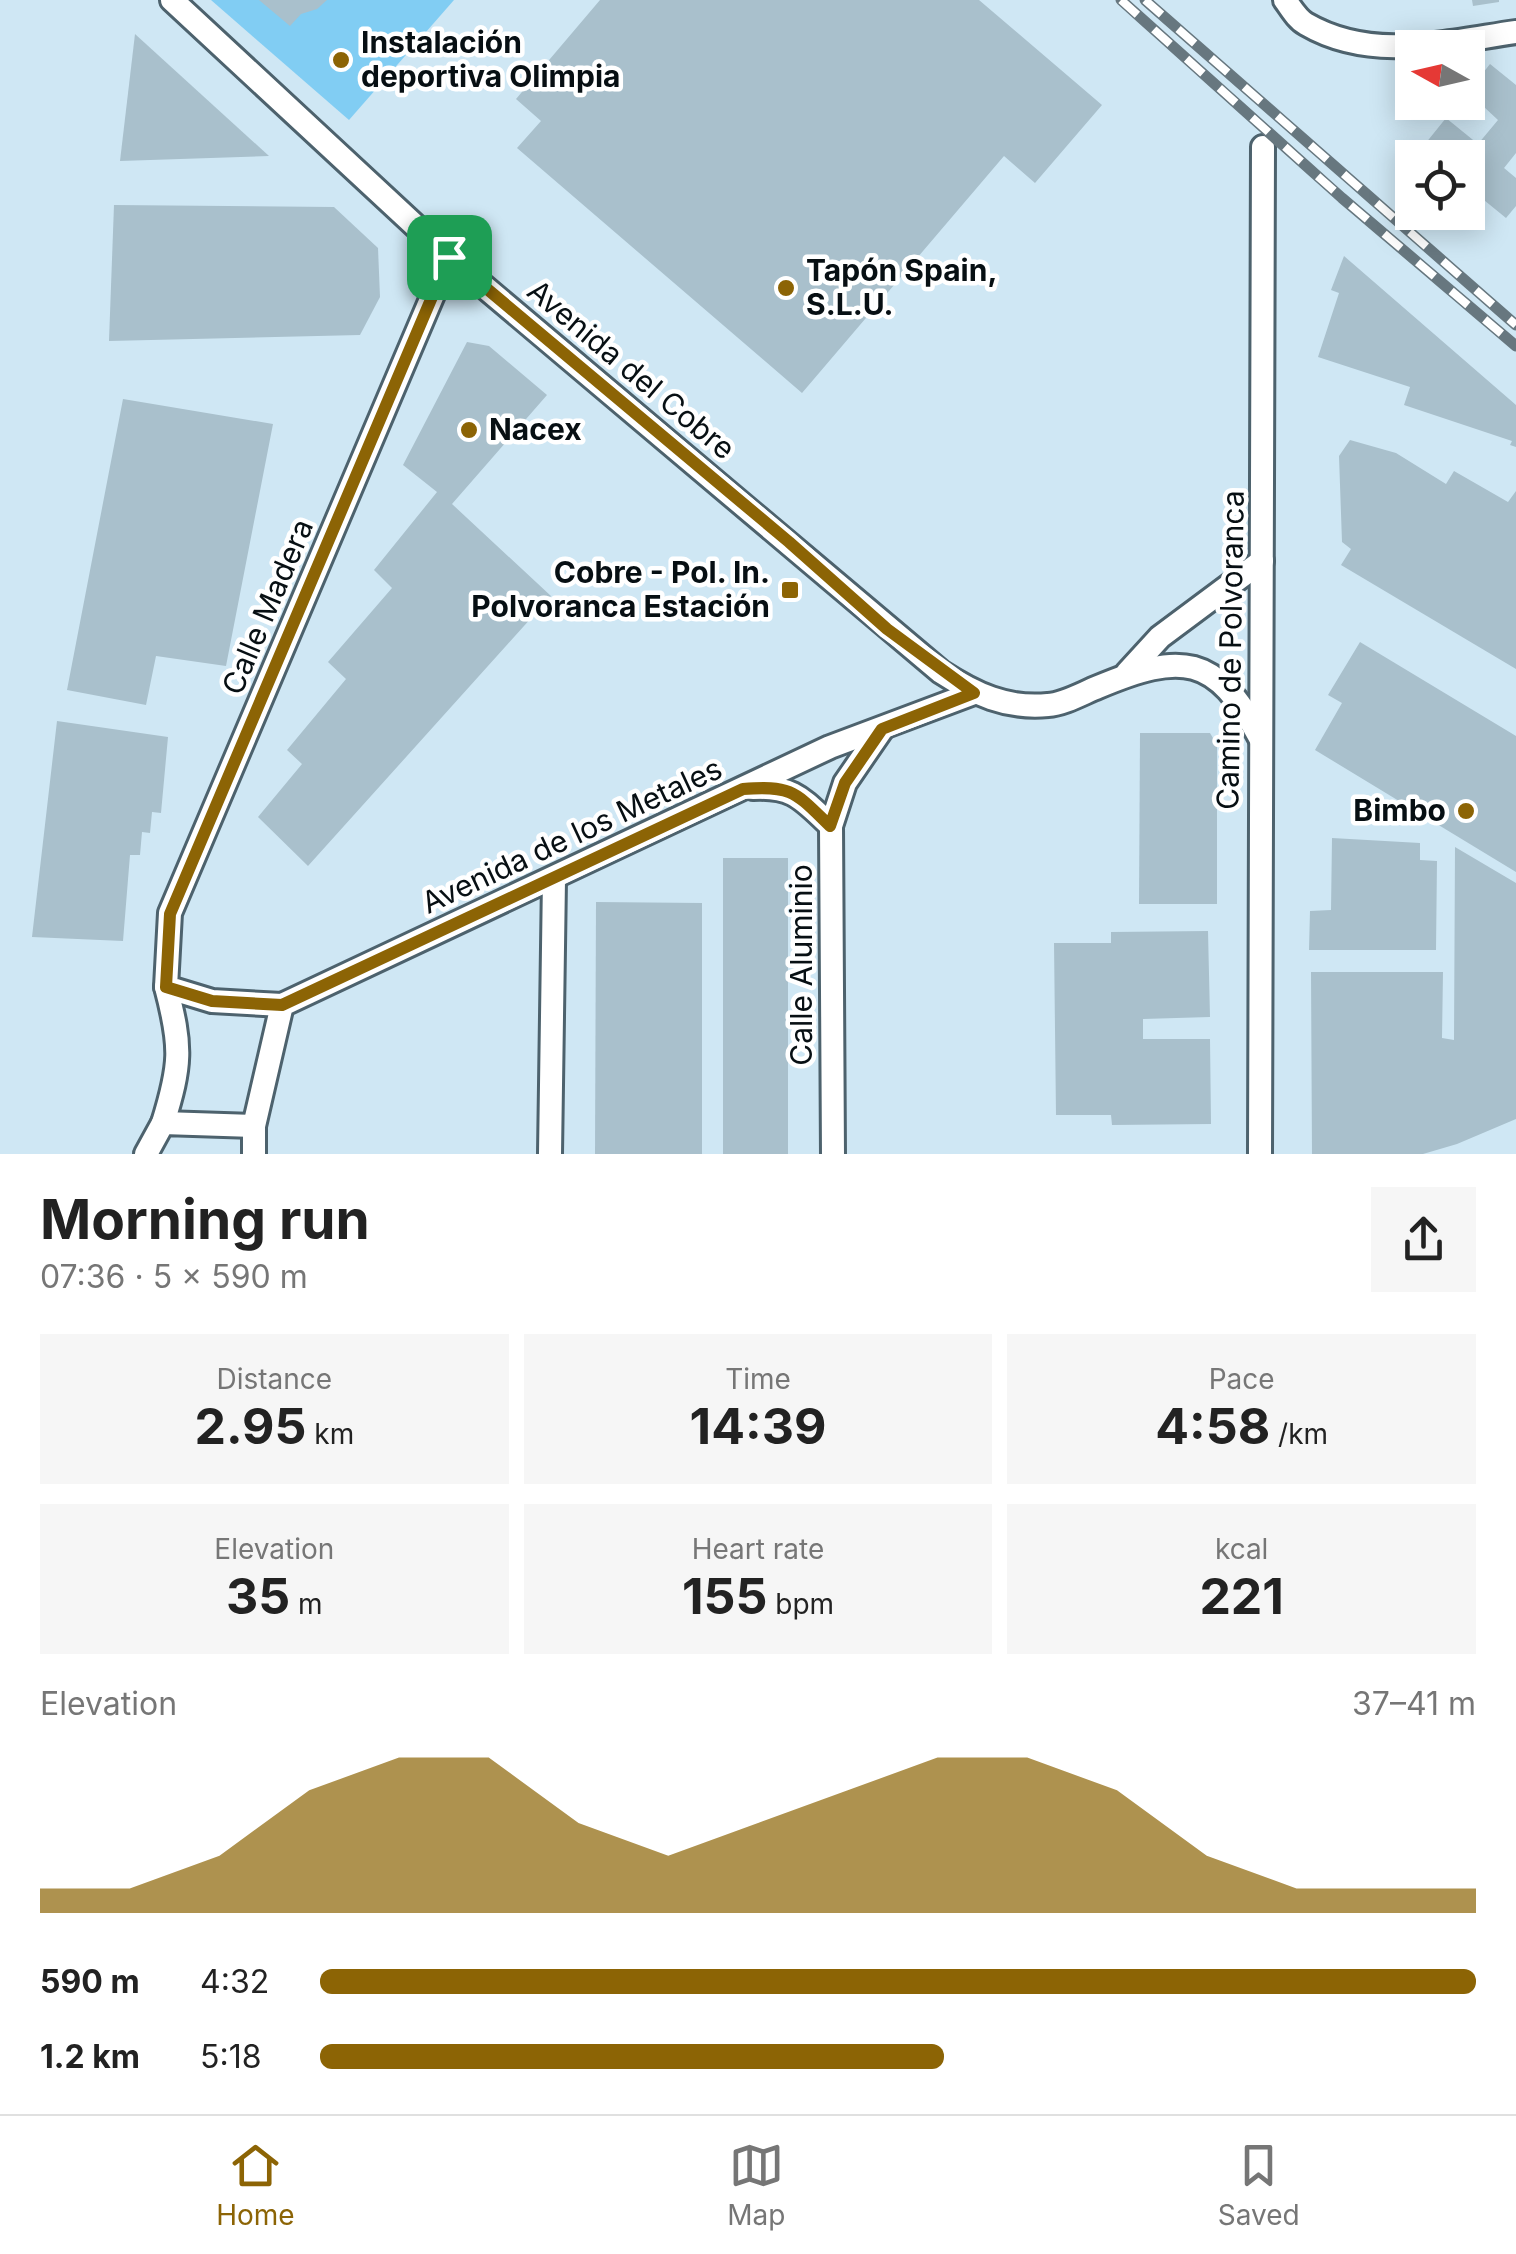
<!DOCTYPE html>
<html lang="en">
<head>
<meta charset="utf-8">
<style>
  :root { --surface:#fff; --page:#f6f6f6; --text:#222; --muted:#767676; --line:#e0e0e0; --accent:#8c6405 }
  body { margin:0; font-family:Inter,sans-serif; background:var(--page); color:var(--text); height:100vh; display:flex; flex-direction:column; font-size:38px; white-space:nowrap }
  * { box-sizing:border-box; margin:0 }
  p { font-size:32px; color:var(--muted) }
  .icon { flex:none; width:55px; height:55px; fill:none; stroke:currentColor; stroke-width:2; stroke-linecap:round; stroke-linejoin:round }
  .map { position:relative; height:1154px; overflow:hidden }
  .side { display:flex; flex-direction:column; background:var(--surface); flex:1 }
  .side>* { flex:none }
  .needle { width:65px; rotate:278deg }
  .tools { position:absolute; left:1395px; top:30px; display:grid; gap:20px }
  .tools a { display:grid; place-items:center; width:90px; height:90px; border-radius:0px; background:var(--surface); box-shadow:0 5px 25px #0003; font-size:50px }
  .pin { position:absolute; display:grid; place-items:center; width:85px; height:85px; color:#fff; margin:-42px; border-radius:20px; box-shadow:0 5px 15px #0006 }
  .round { display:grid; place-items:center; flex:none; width:105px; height:105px; border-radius:0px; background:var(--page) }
  .overview { display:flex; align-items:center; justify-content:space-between; height:170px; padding:0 40px }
  h1 { font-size:55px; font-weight:700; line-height:75px }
  .figures { display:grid; grid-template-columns:repeat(3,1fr); gap:15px; height:170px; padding:10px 40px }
  .figures div { display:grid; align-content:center; border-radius:0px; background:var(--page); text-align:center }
  .figures b { font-size:50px; font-weight:700 }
  .figures small { font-size:28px; font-weight:400 }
  .figures p { font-size:28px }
  .chart { height:280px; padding:20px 40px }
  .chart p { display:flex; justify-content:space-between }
  .chart svg { width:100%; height:180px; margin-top:10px; fill:var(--accent); opacity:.7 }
  ul { padding:0 40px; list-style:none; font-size:32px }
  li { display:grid; grid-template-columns:160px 120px 1fr; align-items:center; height:75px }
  li i { height:25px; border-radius:12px; background:var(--accent) }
  .tab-bar { display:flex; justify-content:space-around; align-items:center; height:140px; border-top:2px solid var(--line); background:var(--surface); font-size:28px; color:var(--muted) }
  .tab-bar a { display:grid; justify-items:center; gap:5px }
  .tab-bar .selected { color:var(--accent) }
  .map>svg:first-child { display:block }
  .green { fill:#81cdf3 }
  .building { fill:#a9c0cc }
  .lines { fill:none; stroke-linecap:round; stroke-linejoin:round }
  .street-casing { stroke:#4d626d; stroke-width:28 }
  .street { stroke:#fff; stroke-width:22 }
  .rail-casing { stroke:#67777f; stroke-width:11 }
  .rail { stroke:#fff; stroke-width:8; stroke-dasharray:22; stroke-linecap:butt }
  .route-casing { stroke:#fff; stroke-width:20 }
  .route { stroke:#8c6405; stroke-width:12 }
  .poi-dot { fill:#8c6405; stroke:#fff; stroke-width:4 }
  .labels { text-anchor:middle; stroke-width:9; stroke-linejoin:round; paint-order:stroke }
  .poi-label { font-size:30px; font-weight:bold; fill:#070f13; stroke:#fff; text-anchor:start }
  .street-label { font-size:30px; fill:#070f13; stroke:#fff }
</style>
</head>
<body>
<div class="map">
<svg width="1516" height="1154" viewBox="0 0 1516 1154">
  <rect width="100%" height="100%" fill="#cfe7f4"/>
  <polygon class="green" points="211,0 454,0 349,120"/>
  <g class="building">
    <polygon points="259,0 327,0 317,9 301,14 290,26"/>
    <polygon points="600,0 979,0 1102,105 1035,183 1004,156 802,393 517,148 541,121 516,99"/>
    <polygon points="1472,0 1499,0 1499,2 1473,6"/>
    <polygon points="135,34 269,156 120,161"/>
    <polygon points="1490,64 1516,85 1516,153 1504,168 1516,178 1516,206 1506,218 1468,187 1468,158 1432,158 1421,149 1446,118 1478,144 1498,120 1468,92"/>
    <polygon points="114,205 334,207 378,248 380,297 360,335 109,341"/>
    <polygon points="1344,256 1516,405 1516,447 1510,445 1512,441 1404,405 1410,387 1318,357 1339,293 1331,290"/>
    <polygon points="467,342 489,346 547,395 452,504 551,596 308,866 258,817 302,764 287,750 346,679 328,662 392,588 374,570 437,492 403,465"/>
    <polygon points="123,399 273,424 226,666 156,656 146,705 67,690"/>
    <polygon points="1350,440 1396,453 1446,484 1454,471 1508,502 1516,491 1516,669 1341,565 1351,549 1342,542 1339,456"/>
    <polygon points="1360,642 1516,736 1516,872 1315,750 1342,703 1328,695"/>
    <polygon points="57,721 168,737 161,813 152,812 150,833 142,832 140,855 130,855 123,941 32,937"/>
    <polygon points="1140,733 1210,733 1217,745 1217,904 1139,904"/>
    <polygon points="1332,838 1420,843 1420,860 1437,861 1436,950 1309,950 1310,911 1331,910"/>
    <polygon points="1455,847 1516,883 1516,1119 1457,1144 1423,1154 1312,1154 1311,972 1443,972 1442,1038 1454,1040"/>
    <rect x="723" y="858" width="65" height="296"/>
    <polygon points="596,902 702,903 702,1154 595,1154"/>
    <polygon points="1208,931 1210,1017 1143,1019 1143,1039 1210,1039 1211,1124 1112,1125 1111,1115 1056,1115 1054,943 1111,943 1111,932"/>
  </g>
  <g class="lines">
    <g class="street-casing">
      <g id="street">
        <path d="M172 0 449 257 941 672C975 694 1006 709 1048 705 1064 704 1083 693 1098 687 1181 652 1216 654 1260 738"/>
        <path d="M1285 0C1291 8 1297 19 1306 24 1371 62 1446 42 1516 32"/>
        <polyline points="1127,673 1160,637 1262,561"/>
        <path d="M753 788C794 786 802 799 831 826"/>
        <polyline points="282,1005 212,1001 166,987 170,913 449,257"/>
        <path d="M163 1123C181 1065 182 1047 166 987"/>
        <polyline points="146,1154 163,1123 254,1126"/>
        <polyline points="254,1154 254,1126 282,1005 830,747 974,693"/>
        <polyline points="550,1154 554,879"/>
        <polyline points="833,1154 831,826 845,783 882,729"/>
        <polyline points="1260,1154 1263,147"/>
      </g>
    </g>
    <use href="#street" class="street"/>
    <g class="rail-casing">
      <g id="rail">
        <polyline points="1121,0 1342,198 1516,346"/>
        <polyline points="1145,0 1516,325"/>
      </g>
    </g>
    <use href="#rail" class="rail"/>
  </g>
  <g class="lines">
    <g class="route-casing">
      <path id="route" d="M449 257 789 542 887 629 974 693 882 729 845 783 830 826C795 792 792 785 743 789L282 1005 212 1001 166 987 170 914Z"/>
    </g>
    <use href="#route" class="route"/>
  </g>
  <g class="poi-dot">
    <circle cx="341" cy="60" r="10"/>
    <circle cx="786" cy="288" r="10"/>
    <circle cx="469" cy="430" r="10"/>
    <rect x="780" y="580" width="20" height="20" rx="5"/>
    <circle cx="1466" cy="811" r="10"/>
  </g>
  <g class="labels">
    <g class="poi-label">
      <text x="361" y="53">Instalación<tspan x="361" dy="34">deportiva Olimpia</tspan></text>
      <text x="806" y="281">Tapón Spain,<tspan x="806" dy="34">S.L.U.</tspan></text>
      <text x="489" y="440">Nacex</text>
      <text x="770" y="583" text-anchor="end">Cobre - Pol. In.<tspan x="770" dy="34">Polvoranca Estación</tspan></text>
      <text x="1446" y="821" text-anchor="end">Bimbo</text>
    </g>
    <g class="street-label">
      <text transform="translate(631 370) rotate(40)" y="10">Avenida del Cobre</text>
      <text transform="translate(268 607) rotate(-67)" y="10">Calle Madera</text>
      <text transform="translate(1231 650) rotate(-89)" y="10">Camino de Polvoranca</text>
      <text transform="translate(572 836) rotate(-25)" y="10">Avenida de los Metales</text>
      <text transform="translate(802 965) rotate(-90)" y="10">Calle Aluminio</text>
    </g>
  </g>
</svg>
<div class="tools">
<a><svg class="needle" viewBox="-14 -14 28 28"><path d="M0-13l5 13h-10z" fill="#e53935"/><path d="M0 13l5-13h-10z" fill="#767676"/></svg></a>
<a><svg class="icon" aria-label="locate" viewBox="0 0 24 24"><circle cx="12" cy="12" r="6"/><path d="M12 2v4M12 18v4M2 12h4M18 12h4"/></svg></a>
</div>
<div class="pin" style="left:449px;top:257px;background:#1e9e55"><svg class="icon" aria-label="arrive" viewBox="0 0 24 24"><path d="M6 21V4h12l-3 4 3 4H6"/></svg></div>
</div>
<section class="side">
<div class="overview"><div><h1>Morning run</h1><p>07:36 · 5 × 590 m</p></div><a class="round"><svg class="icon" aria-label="share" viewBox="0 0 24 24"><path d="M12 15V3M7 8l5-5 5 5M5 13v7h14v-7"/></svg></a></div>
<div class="figures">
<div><p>Distance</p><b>2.95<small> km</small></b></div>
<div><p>Time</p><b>14:39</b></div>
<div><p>Pace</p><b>4:58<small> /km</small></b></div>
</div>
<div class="figures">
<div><p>Elevation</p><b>35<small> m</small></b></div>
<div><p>Heart rate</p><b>155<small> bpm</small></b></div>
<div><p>kcal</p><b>221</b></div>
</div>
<div class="chart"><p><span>Elevation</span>37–41 m</p>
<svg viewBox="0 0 160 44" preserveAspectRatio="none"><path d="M0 44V38L10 38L20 30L30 14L40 6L50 6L60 22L70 30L80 22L90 14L100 6L110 6L120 14L130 30L140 38L150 38L160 38V44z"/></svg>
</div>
<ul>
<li><b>590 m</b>4:32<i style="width:100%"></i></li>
<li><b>1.2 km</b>5:18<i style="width:54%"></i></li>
</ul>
</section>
<nav class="tab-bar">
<a class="selected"><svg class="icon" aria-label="home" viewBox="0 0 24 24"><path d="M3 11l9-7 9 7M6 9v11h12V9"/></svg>Home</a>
<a><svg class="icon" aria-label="map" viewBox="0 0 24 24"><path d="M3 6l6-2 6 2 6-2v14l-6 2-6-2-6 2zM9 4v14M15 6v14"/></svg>Map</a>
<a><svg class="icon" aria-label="saved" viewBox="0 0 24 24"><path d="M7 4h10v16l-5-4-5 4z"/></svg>Saved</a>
</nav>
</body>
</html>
